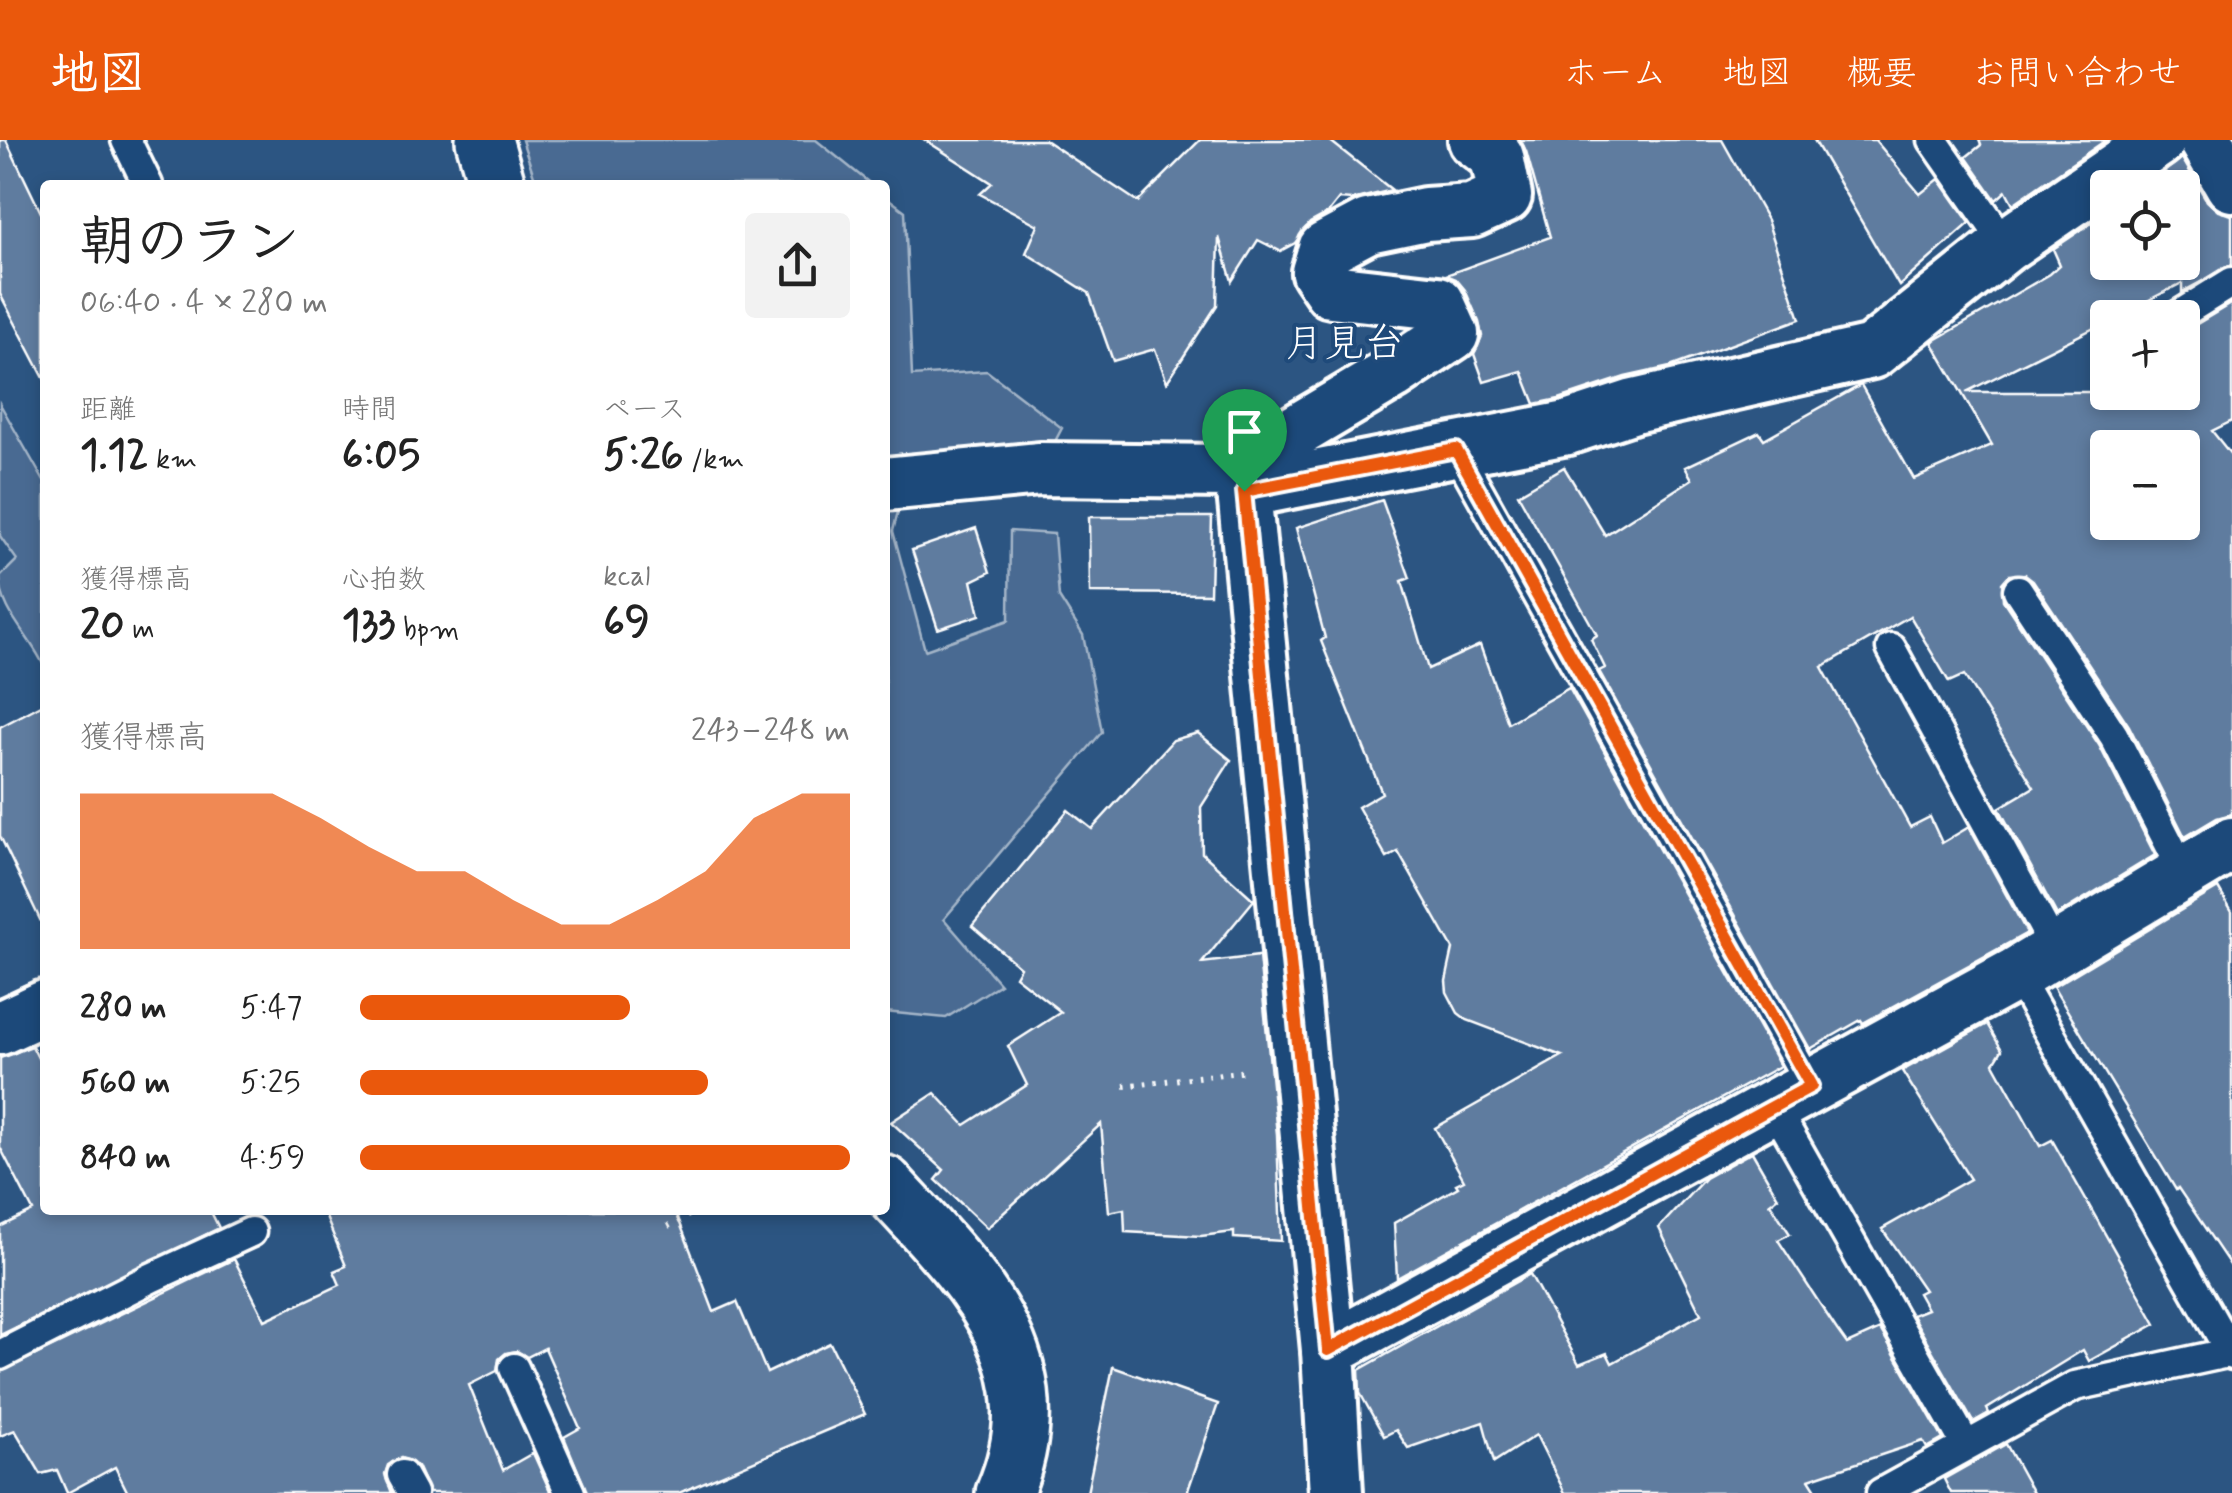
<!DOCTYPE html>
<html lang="ja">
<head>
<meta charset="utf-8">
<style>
  :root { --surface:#fff; --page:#f2f2f2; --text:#222; --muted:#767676; --accent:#ea580c }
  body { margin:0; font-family:Mynerve,"Klee One",sans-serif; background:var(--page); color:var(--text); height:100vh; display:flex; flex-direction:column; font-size:38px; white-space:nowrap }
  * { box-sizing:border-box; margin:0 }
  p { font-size:32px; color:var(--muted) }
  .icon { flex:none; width:55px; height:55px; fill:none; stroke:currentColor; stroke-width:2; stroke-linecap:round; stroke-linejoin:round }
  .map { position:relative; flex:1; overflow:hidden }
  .sheet { position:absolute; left:40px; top:40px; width:850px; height:1035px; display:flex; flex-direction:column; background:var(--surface); border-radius:10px; box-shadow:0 5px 15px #0003 }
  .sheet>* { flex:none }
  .fabs { position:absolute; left:2090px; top:30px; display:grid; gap:20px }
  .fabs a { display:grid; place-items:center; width:110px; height:110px; border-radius:10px; background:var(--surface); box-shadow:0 5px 15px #0003; font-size:50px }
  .pin { position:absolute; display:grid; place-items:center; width:85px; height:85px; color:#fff; margin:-102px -42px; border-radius:50% 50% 50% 0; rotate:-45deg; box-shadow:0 0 10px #0007 }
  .pin .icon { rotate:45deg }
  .round { display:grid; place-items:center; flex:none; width:105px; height:105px; border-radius:10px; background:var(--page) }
  .headline { display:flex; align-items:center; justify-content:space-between; height:170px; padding:0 40px }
  h1 { font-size:55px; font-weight:700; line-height:75px }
  .stats { display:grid; grid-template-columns:repeat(3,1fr); gap:15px; height:170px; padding:10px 40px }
  .stats div { display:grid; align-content:center }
  .stats b { font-size:42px; font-weight:700 }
  .stats small { font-size:28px; font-weight:400 }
  .stats p { font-size:28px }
  .chart { height:280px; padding:20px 40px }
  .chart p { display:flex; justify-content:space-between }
  .chart svg { width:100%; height:180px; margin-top:10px; fill:var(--accent); opacity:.7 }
  ul { padding:0 40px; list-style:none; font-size:32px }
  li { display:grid; grid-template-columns:160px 120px 1fr; align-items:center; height:75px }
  li i { height:25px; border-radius:12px; background:var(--accent) }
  header { display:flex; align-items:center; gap:60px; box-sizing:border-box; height:140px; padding:0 50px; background:var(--accent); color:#fff }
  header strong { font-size:48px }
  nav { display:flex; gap:55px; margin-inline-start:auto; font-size:35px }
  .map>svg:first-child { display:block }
  .green { fill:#486b92; stroke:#a4b5c8; stroke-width:2.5 }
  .building { fill:#5e7c9f; stroke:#fff; stroke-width:2.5; fill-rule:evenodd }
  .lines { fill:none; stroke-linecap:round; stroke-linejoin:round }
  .service-casing { stroke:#fff; stroke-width:35 }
  .minor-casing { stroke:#fff; stroke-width:60 }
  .tertiary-casing { stroke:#fff; stroke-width:62 }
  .path { stroke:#fff; stroke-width:6; stroke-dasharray:2.5 8; stroke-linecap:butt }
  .service { stroke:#1f4a7a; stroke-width:28 }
  .minor { stroke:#1f4a7a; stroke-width:52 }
  .tertiary { stroke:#1f4a7a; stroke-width:55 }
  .route-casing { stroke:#fff; stroke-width:20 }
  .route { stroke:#ea580c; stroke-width:12 }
  .labels { text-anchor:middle; stroke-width:8; stroke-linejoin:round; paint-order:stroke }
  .neighbourhood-label { font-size:40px; fill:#fff; stroke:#1f4a7a }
</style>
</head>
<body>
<header>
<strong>地図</strong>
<nav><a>ホーム</a><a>地図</a><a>概要</a><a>お問い合わせ</a></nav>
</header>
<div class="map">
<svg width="2232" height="1353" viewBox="0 0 2232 1353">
  <rect width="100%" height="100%" fill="#2c5582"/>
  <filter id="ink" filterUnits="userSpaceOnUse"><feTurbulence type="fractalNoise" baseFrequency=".01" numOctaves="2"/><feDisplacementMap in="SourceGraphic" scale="20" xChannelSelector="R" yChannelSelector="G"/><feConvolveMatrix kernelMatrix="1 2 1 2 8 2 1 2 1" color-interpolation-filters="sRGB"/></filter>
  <g filter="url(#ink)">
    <g class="green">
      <polygon points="522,0 816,0 872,45 537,45"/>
      <polygon points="885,56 905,71 912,236 987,231 1062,288 1051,309 911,322 893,391 925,510 1009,480 1010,391 1054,394 1059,457 1083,495 1102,592 944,779 1000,844 946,878 885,872"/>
      <path d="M0 264 45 343V528C31 496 0 472 0 437L17 420 0 396Z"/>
    </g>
    <g class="building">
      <polygon points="0,0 6,0 45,81 45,240 0,154"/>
      <polygon points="925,0 1045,0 1138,62 1200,0 1329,0 1392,50 1352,60 1339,59 1328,73 1310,83 1295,103 1280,111 1258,100 1232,141 1219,97 1217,165 1167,242 1155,209 1113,221 1089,153 1026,113 1038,85 980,54 992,43"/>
      <polygon points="1520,0 1722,0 1767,80 1800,179 1670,227 1625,237 1559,259 1535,264 1522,231 1484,242 1474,214 1482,196 1479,182 1465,150 1456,139 1446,135 1550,97 1526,11"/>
      <polygon points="1814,0 1875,0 1920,54 1939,39 1970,83 1899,146"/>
      <polygon points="1979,0 2106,0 2013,64 2006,51 1996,60 1966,17 1981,5"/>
      <path d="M2182 18 2207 61 2218 71 2232 75V125L2182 152V143L2114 178H2108V181L1966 252H2182V193L2232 163V281L2212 291 2232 316V674L2217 678 2185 697 2129 586 2033 440 2025 434 2009 435 2002 443 2003 460 2099 605 2155 715 2057 775 1999 668 2034 647 1964 535 1949 542 1910 476 1822 527 1910 687 1930 677 1942 703 1969 687 2027 793 1863 883 1861 880 1810 909 1599 531 1605 528 1591 499 1597 495 1518 354 1564 327 1605 395 1692 339 1685 327 1759 292 1764 299 1861 245 1914 339 1992 305 1932 202 2050 134 2060 125 2053 109 2108 72V122H2182V48H2143ZM2108 308H2182V382H2108Z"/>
      <polygon points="1382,360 1410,438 1402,441 1428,529 1480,505 1508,583 1569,548 1780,926 1397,1138 1394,1083 1458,1047 1456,1044 1464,1040 1435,988 1562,916 1467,880 1458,873 1447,852 1446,841 1453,809 1398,712 1387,718 1358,667 1382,653 1321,501 1325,498 1296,388"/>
      <polygon points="1089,377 1212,377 1210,454 1090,453"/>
      <polygon points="976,388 990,432 972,441 980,475 938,489 912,410"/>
      <polygon points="45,563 45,790 0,696 0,587"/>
      <polygon points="1198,593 1231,620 1201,667 1202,713 1254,760 1202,823 1259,816 1277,994 1281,1101 1234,1098 1234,1092 1201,1096 1125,1092 1124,1069 1109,1072 1101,984 987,1088 936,1040 944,1030 891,982 935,953 965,985 1027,945 1008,906 1061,872 1015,836 1020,827 972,786 1068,670 1092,689 1173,600"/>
      <polygon points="2218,748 2232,772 2232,1128 2178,1048 2176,1050 2053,847"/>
      <polygon points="1987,884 2002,910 1994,923 2040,1006 2052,1000 2156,1184 2089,1221 2083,1210 1987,1269 1989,1273 1973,1282 1912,1175 1927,1169 1918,1153 1924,1150 1882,1089 1970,1039 1902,931"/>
      <polygon points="32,906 45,932 45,1070 210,1070 219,1088 0,1195 0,1087 33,1071 0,1007 0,918"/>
      <polygon points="1752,1012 1778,1057 1770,1063 1790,1094 1778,1100 1837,1190 1847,1204 1880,1189 1943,1299 1927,1308 1923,1301 1809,1339 1818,1353 1565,1353 1536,1295 1494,1322 1483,1282 1408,1308 1396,1290 1384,1296 1360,1253 1359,1230 1530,1134 1579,1224 1607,1213 1612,1223 1701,1174 1659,1088 1705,1038"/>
      <polygon points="323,1070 675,1070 714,1172 737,1162 767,1233 830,1203 865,1274 679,1353 587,1353 564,1297 580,1288 545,1208 527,1217 517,1211 506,1213 499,1219 497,1231 469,1245 503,1330 533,1313 551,1353 429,1353 417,1326 401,1318 388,1325 385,1334 392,1353 128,1353 115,1327 67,1353 57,1330 41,1334 15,1290 0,1296 0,1232 234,1119 265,1180 340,1145 334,1131 346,1126"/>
      <polygon points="1113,1227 1218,1264 1187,1353 1087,1353"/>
      <polygon points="2006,1304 2033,1353 1951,1353 1944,1339"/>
    </g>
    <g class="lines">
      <g class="service-casing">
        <g id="service">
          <polyline points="126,0 148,45"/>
          <polyline points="1933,0 2006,105"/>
          <polyline points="2174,178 2232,142"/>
          <polyline points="1456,310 1811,946"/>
          <polyline points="2018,450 2114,596 2184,733"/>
          <polyline points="1891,508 2056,810"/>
          <polyline points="2016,834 2232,1215"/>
          <polyline points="1774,967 1966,1305"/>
          <polyline points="0,1215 151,1138 251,1092"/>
          <polyline points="514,1228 570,1353"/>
          <polyline points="402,1335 412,1353"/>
          <polyline points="1881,1353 2075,1246 2232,1212"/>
        </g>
      </g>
      <g class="minor-casing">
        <g id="minor">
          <polyline points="2206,0 2232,45"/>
          <polyline points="1229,331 1392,234 1452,194 1438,163 1331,151 1318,132 1325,109 1368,86 1426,74 1472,71 1505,56 1497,17 1475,0"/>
          <polyline points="885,344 1040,329 1229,331 1244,351 1328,1210 1336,1353"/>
          <polyline points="1244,351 1567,288 1634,266 1872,212 2006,105 2159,0"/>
          <polyline points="0,888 45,867"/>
          <polyline points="1328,1210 2016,834 2232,704"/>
        </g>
      </g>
      <g class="tertiary-casing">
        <g id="tertiary">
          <polyline points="484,0 497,45"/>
          <path d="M885 1044C968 1135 1061 1219 1004 1353"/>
        </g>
      </g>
      <g class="path">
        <polyline points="1124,946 1247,931"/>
        <polyline points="668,1086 698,1070"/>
      </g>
      <use href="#service" class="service"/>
      <use href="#minor" class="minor"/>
      <use href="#tertiary" class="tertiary"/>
    </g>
  </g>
  <g class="lines" filter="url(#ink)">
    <g class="route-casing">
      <polygon id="route" points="1456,310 1811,946 1328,1210 1244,351"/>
    </g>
    <use href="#route" class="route"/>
  </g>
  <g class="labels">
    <g class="neighbourhood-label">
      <text x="1344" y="216">月見台</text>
    </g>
  </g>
</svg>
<div class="fabs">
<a><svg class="icon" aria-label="locate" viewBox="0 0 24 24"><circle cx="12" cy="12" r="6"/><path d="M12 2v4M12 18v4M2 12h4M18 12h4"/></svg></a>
<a>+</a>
<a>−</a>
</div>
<div class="pin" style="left:1244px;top:351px;background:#1e9e55"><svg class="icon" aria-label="arrive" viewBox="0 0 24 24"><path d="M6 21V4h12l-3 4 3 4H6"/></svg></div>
<section class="sheet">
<div class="headline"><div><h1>朝のラン</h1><p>06:40 · 4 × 280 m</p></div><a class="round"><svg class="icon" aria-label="share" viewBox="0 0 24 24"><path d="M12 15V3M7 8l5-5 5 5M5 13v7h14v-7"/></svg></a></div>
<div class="stats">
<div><p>距離</p><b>1.12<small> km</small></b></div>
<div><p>時間</p><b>6:05</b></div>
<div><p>ペース</p><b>5:26<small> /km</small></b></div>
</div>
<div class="stats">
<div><p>獲得標高</p><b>20<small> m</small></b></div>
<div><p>心拍数</p><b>133<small> bpm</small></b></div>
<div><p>kcal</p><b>69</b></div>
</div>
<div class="chart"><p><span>獲得標高</span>243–248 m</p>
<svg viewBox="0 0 160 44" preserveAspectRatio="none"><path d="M0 44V6L10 6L20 6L30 6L40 6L50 12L60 19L70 25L80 25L90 32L100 38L110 38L120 32L130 25L140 12L150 6L160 6V44z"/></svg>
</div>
<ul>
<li><b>280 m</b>5:47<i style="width:55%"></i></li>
<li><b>560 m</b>5:25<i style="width:71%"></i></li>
<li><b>840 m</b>4:59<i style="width:100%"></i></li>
</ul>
</section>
</div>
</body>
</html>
